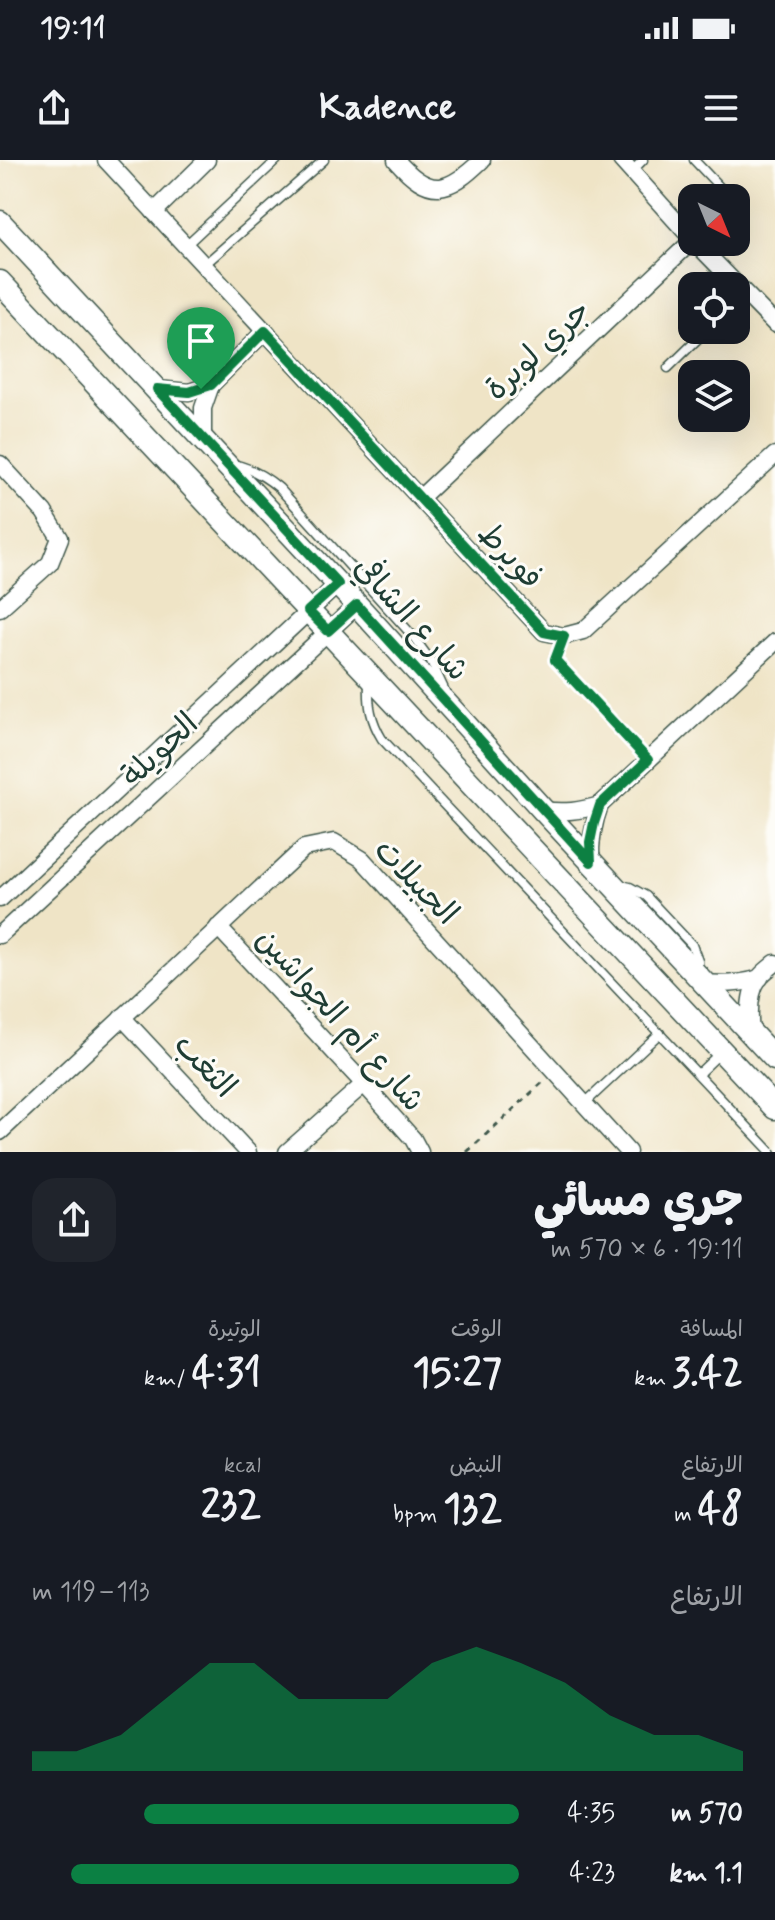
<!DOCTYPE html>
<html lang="ar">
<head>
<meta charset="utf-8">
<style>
  :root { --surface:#171b24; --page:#20242c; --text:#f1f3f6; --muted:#9ea1a6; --accent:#0b8043 }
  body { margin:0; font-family:Mynerve,"Playpen Sans Arabic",sans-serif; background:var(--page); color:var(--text); direction:rtl; height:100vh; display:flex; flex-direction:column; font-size:30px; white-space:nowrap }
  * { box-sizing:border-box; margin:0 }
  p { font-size:26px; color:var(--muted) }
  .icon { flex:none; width:44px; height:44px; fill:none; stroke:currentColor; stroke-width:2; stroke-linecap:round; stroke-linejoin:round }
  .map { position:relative; height:992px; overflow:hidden; direction:ltr }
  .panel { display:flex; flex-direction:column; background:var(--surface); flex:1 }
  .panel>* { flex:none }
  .needle { width:52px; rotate:137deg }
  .controls { position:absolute; left:678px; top:24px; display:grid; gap:16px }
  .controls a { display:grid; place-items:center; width:72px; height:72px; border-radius:16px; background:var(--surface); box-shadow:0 8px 32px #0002; font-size:40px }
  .pin { position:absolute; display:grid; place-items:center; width:68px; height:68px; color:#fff; margin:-82px -34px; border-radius:50% 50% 50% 0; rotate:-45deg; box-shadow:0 0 8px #0007 }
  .pin .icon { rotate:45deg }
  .round { display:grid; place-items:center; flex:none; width:84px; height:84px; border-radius:24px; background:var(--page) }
  .summary { display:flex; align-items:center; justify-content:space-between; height:136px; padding:0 32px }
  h1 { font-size:44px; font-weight:800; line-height:60px }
  .metrics { display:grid; grid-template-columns:repeat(3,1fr); gap:12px; height:136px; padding:8px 32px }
  .metrics div { display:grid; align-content:center }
  .metrics b { font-size:40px; font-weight:800 }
  .metrics small { font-size:22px; font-weight:400 }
  .metrics p { font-size:22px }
  .chart { height:224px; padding:16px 32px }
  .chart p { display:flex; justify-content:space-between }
  .chart svg { width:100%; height:144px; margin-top:8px; fill:var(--accent); opacity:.7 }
  ul { padding:0 32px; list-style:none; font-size:26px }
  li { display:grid; grid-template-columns:128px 96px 1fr; align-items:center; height:60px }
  li i { height:20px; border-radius:10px; background:var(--accent) }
  .status { display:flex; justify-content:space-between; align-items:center; height:56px; padding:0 40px; background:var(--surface); direction:ltr }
  .status svg { height:22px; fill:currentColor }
  header { display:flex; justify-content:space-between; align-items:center; height:104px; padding:0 32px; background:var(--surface); font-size:36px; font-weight:800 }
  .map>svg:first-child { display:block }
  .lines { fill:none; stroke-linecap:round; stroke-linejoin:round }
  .service-casing { stroke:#3e564a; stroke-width:11 }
  .minor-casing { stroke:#3e564a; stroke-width:19 }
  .secondary-casing { stroke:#3e564a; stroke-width:25 }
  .path { stroke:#3e564a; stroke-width:3; stroke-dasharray:6 6; stroke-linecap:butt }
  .service { stroke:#fff; stroke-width:8 }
  .minor { stroke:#fff; stroke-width:16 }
  .secondary { stroke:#fff; stroke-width:22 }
  .route-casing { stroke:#fff; stroke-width:16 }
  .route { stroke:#0b8043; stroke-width:10 }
  .labels { text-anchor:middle; stroke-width:6; stroke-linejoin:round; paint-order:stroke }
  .street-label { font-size:32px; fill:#1f3d34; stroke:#fdfcf7 }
</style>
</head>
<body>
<div class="status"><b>19:11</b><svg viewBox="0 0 49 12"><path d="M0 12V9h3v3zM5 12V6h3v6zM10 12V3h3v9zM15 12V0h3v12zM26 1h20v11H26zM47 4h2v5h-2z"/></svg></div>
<header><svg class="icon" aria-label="menu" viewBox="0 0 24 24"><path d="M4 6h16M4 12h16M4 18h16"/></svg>Kadence<svg class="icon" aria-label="share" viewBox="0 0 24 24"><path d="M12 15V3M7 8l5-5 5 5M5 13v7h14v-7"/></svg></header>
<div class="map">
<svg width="775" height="992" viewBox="0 0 775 992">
  <rect width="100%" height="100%" fill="#fdfcf7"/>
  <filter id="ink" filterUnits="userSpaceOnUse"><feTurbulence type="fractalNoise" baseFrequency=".0125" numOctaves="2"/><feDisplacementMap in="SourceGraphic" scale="16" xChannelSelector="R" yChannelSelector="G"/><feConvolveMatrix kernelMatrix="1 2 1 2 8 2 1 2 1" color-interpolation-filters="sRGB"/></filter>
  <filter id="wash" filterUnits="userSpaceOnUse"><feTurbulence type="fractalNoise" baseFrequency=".006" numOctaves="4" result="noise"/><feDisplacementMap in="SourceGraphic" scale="32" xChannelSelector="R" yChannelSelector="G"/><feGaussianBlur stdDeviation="1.8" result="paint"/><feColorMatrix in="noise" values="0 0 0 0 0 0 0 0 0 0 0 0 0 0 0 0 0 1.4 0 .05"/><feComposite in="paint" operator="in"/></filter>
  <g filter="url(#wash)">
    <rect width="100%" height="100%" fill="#efe4c6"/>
  </g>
  <g filter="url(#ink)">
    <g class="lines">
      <g class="service-casing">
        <g id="service">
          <polyline points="694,0 730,38"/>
          <polyline points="632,11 643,0"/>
          <path d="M736 45C741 51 741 57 736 63"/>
          <polyline points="185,86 277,0"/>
          <polyline points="204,105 324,0"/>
          <polyline points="668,208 707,170"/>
          <path d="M233 304C251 308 265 316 279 328L412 475 431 501 444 529"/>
          <path d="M369 523C368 545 371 561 382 579L771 992"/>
          <polyline points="621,725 630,727 646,736 692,785 698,801 698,810"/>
          <polyline points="698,914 721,892"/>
          <polyline points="584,944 660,873"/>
        </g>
      </g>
      <g class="minor-casing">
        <g id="minor">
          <polyline points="106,0 544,472 564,476 583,471 775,295"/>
          <path d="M396 0C430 39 448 33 482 0"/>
          <polyline points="621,0 692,79"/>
          <polyline points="154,52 207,0"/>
          <polyline points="695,82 775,164"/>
          <polyline points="157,229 189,232 211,225"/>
          <polyline points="203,278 203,248 211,225 265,171"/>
          <polyline points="0,304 44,352 60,378 50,403 0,448"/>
          <polyline points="420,338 692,81"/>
          <path d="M543 650C564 653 580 651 600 645L775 482"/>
          <path d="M591 702C590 681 593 664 600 645"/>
          <polyline points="0,739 338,424"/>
          <polyline points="218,767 364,924 413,979 420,992"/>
          <polyline points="0,775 357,445"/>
          <path d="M705 823C724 825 741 824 760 818"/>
          <polyline points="122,857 248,992"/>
          <path d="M751 872C749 855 748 833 759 818 763 812 770 808 775 803"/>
          <polyline points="0,972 304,688 334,682 362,699 628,992"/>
          <polyline points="287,992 364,924"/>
        </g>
      </g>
      <g class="secondary-casing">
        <g id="secondary">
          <polyline points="0,62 357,445 543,650 775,899"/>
          <polyline points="0,122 775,948"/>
        </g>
      </g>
      <g class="path">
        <polyline points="559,491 555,500 636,587"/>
        <polyline points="467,992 543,922"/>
      </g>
      <use href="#service" class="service"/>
      <use href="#minor" class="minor"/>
      <use href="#secondary" class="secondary"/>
    </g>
  </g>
  <g class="lines" filter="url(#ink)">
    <g class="route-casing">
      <polygon id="route" points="265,171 544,472 564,476 555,500 648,600 600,645 594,663 590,682 591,702 357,445 328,471 308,451 338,424 157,229 189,232 211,225"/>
    </g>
    <use href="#route" class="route"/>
  </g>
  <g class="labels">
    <g class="street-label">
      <text transform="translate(537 189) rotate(-43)" y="11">جري لوبرة</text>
      <text transform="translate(511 395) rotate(47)" y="11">فويرط</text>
      <text transform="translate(412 458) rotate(48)" y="11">شارع الشافي</text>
      <text transform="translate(159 589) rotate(-43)" y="11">الحويلة</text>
      <text transform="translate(417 721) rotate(46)" y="11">الجبيلات</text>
      <text transform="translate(341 859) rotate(48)" y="11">شارع أم الجواشين</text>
      <text transform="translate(206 905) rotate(47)" y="11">الثغب</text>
    </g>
  </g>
</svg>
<div class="controls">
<a><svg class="needle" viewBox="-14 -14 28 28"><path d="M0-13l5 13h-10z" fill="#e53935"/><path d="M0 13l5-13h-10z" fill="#9ea1a6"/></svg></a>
<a><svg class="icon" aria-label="locate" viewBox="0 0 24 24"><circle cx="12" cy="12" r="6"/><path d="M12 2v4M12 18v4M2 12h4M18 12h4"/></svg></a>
<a><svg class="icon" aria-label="layers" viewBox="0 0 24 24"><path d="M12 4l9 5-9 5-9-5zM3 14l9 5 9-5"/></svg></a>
</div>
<div class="pin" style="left:201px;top:229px;background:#1e9e55"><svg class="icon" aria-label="arrive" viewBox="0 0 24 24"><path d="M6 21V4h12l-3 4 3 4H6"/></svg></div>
</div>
<section class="panel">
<div class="summary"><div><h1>جري مسائي</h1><p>19:11 · 6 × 570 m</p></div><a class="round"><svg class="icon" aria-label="share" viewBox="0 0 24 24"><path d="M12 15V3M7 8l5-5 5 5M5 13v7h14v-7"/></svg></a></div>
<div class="metrics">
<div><p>المسافة</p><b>3.42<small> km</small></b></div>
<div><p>الوقت</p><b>15:27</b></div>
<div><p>الوتيرة</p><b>4:31<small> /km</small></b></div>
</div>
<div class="metrics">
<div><p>الارتفاع</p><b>48<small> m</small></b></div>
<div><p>النبض</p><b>132<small> bpm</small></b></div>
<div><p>kcal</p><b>232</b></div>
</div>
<div class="chart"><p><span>الارتفاع</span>113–119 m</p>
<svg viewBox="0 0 160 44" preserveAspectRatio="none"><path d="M0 44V38L10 38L20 33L30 22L40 11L50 11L60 22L70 22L80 22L90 11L100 6L110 11L120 17L130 27L140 33L150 33L160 38V44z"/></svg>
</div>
<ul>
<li><b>570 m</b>4:35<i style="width:77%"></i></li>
<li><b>1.1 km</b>4:23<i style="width:92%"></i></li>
</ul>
</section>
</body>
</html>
